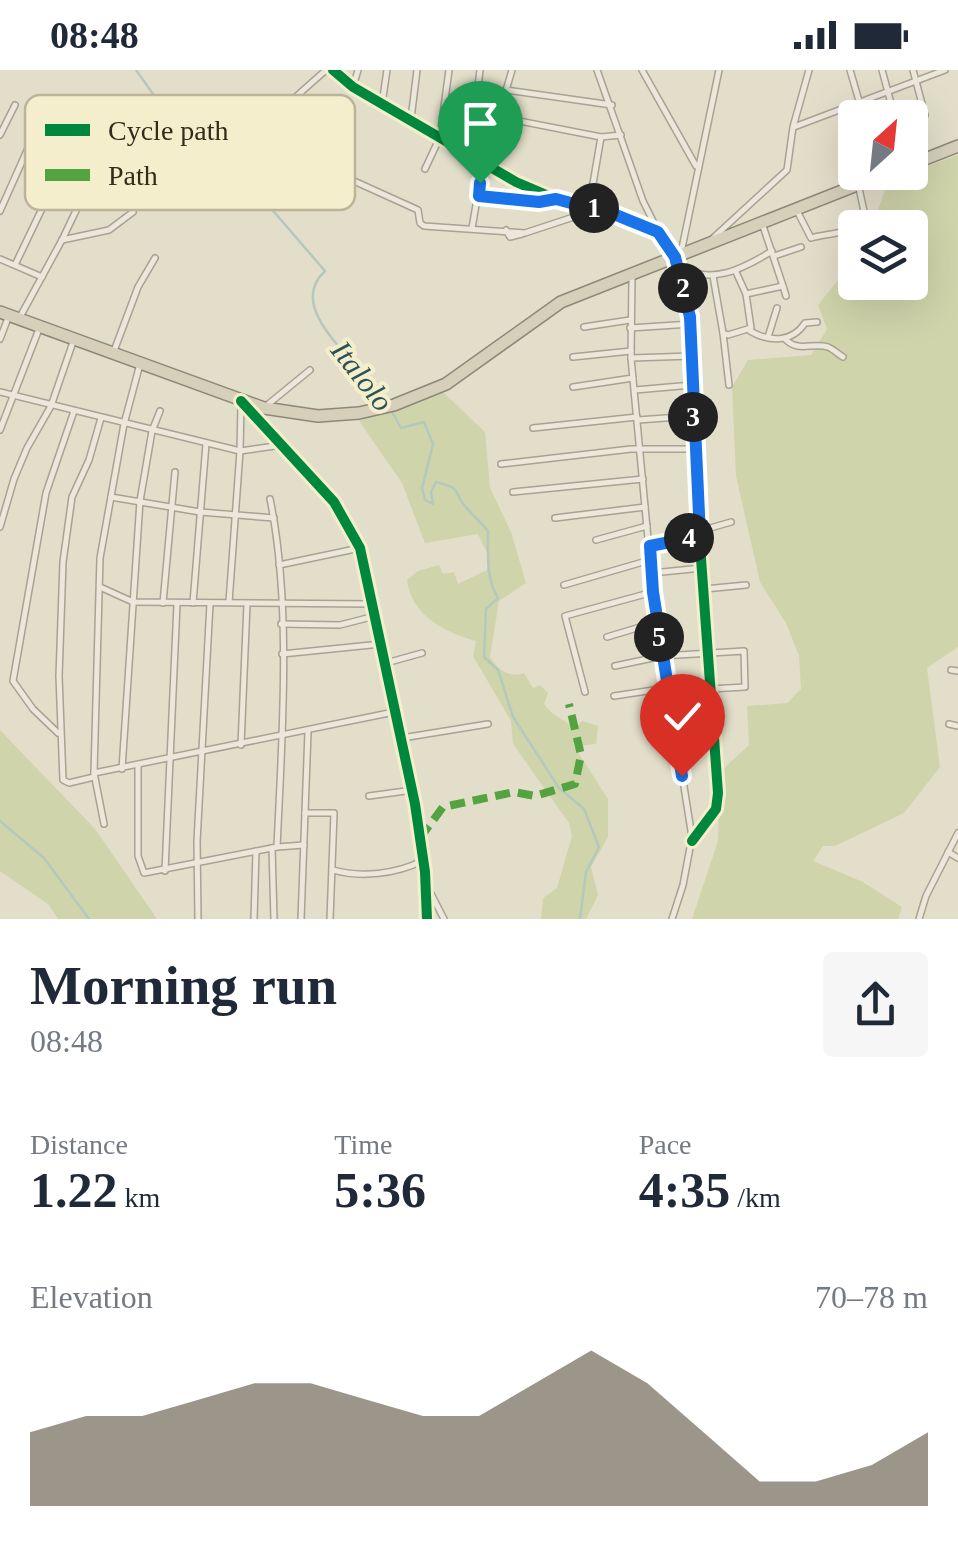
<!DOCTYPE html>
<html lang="en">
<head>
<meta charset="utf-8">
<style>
  :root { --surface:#fff; --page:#f6f6f7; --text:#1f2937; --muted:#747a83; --accent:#726a58 }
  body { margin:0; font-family:Georgia,serif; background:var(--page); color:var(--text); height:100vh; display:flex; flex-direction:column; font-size:38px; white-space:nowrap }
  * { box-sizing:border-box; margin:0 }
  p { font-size:32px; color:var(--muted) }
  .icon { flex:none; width:55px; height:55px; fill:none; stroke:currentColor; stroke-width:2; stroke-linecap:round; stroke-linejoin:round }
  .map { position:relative; height:849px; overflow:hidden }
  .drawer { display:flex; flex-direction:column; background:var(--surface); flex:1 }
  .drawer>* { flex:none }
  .needle { width:65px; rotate:27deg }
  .buttons { position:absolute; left:838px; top:30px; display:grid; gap:20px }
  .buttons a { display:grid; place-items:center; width:90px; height:90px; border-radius:10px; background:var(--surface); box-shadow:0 10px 40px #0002; font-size:50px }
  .pin { position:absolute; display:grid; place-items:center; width:85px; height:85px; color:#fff; margin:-102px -42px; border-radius:50% 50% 50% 0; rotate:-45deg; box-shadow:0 0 10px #0007 }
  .pin .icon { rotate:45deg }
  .km { position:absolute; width:50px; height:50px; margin:-25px; border-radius:50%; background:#222; color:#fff; font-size:28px; line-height:50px; text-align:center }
  .round { display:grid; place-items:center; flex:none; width:105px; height:105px; border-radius:10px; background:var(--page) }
  .headline { display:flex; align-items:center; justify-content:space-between; height:170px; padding:0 30px }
  h1 { font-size:55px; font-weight:800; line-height:75px }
  .stats { display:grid; grid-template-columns:repeat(3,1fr); gap:15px; height:170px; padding:10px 30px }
  .stats div { display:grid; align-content:center }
  .stats b { font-size:50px; font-weight:800 }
  .stats small { font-size:28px; font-weight:400 }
  .stats p { font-size:28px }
  .chart { height:280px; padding:20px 30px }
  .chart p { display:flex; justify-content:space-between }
  .chart svg { width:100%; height:180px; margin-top:10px; fill:var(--accent); opacity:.7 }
  .status { display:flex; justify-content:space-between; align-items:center; height:70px; padding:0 50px; background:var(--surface); direction:ltr }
  .status svg { height:28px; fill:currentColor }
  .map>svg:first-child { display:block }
  .green { fill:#cfd4ab }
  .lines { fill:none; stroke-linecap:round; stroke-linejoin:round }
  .stream { stroke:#b5c8be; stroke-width:2.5 }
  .street-casing { stroke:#a8a293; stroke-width:8 }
  .secondary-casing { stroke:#979283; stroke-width:10 }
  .highway-casing { stroke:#8d8779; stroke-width:14 }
  .street { stroke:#ebe7db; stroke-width:5 }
  .secondary { stroke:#ebe7db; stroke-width:8 }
  .highway { stroke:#d6cfba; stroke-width:11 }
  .quiet { stroke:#53a440; stroke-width:8; stroke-dasharray:15 8; stroke-linecap:butt }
  .cycleway-casing { stroke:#f5eecd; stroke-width:16 }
  .cycleway { stroke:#00873e; stroke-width:10 }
  .route-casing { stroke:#fff; stroke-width:20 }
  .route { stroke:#1a73e8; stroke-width:12 }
  .labels { text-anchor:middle; stroke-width:8; stroke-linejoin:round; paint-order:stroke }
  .water-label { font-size:30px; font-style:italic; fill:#2a5355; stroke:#f5eecd }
  .key { fill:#f5eecd; stroke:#bbb498; stroke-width:2.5 }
  .key-label { font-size:28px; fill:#352b1b }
</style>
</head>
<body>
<div class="status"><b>08:48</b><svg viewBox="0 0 49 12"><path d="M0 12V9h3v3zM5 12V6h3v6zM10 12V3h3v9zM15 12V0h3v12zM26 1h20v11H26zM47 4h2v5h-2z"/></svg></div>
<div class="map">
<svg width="958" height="849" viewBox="0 0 958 849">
  <rect width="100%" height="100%" fill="#e3dec9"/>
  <g class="green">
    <polygon points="958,85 958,577 927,598 940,697 904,743 835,776 823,776 813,791 863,812 902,837 898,849 692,849 718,771 720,702 749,675 747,636 787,633 801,619 799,586 786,553 760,512 736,406 732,317 748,290 811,285 827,259 818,235 855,189 855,212 910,212 910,158 872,157 888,111"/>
    <path d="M442 321 485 362 490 418 511 462 526 513 499 531 490 587C498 600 508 608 524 603L533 618 540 615 548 623 544 634C552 646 564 649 575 659L582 651 598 656 596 674 574 676 608 729V767L591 797 598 825 586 849H541L543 828 557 818 572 766 569 753 513 674 511 651 473 586 476 571C444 562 411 545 407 510L418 501 439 495 443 504 454 502 458 514 487 500 488 485 478 464 425 473 402 413 359 351Z"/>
    <polygon points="0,660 95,759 157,849 58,849 48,834 0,801"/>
  </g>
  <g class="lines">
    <g class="stream">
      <path d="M136 0 203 94 224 93 263 129 325 201C281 241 368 298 387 333"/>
      <path d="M391 340 401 358 424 352 433 374 422 418 425 430 433 434 431 422 436 412C464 419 451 420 465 436 472 445 481 452 488 461 488 484 486 509 498 528L486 539 484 587 498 600 513 647 559 718 584 739 599 777 586 802 580 849"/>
      <polyline points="0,751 44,788 89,849"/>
    </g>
    <g class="street-casing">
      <g id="street">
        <polyline points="333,0 353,17 516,112 556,129 602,141 658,162 675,187 690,247 698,447 718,723 716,739 692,771"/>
        <polyline points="597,0 643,131 657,159"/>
        <polyline points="642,0 696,96"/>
        <polyline points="850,0 864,48"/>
        <polyline points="882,0 895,48"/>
        <polyline points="913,0 925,45"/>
        <polyline points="353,17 358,0"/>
        <polyline points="506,20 612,35"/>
        <polyline points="291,31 326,0"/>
        <polyline points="382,34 387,0"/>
        <polyline points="499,47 601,67 621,65"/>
        <polyline points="411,49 417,0"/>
        <polyline points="794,57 945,0"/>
        <polyline points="0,65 15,35"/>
        <polyline points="470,83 480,0"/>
        <polyline points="425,99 440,67 449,0"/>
        <polyline points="334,102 418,140 420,153 424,156 525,163 595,140"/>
        <polyline points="479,126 539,132 556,129"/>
        <polyline points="589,137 601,67"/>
        <path d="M796 139 811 168C831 162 852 166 865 146L859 118"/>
        <polyline points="0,141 37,58"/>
        <polyline points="763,156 783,216"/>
        <polyline points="472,158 481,106 512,0"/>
        <polyline points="506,160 510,167 522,164"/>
        <polyline points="712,169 787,100 793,57 809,0"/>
        <polyline points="62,170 109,160 133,142"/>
        <polyline points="681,183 719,0"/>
        <polyline points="774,186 801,177"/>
        <polyline points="0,189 42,207"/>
        <polyline points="15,195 50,122 79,71"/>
        <path d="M678 198C714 214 741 200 772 181"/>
        <polyline points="736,202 746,224 783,216 786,226"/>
        <polyline points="713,206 723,263 728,265 751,258 746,224"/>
        <polyline points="632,207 631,288 653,522 692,767 683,815 672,849"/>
        <polyline points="20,247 62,170 103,84"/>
        <polyline points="584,257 630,250"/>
        <polyline points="630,258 691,254"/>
        <path d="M750 261C769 272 792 273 805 253L817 252"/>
        <polyline points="723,263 729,315"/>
        <polyline points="768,267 777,238"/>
        <polyline points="0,269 8,248"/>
        <path d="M785 269C799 283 812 272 828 277 833 279 838 284 843 287"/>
        <polyline points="114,281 138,217 155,188"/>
        <polyline points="573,287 631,281"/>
        <polyline points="631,288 692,286"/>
        <polyline points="573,317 633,308"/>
        <polyline points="635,320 692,315"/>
        <polyline points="0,322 240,381 282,375"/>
        <polyline points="266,336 310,300"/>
        <polyline points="638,350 693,346"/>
        <polyline points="533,358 637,347"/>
        <polyline points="0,360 39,259"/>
        <polyline points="501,394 631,379 695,379"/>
        <polyline points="513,422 643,409"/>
        <polyline points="111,427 200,442 274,448"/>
        <path d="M270 429C292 535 282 668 277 777"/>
        <polyline points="555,448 645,437"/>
        <polyline points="0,457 14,409 27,378 51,336 73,272"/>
        <polyline points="700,461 731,452"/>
        <polyline points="596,470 647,456"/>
        <polyline points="650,476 700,466"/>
        <polyline points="279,495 360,478"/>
        <polyline points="652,503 702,498"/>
        <polyline points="564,515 650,490"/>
        <polyline points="100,517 133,532 371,534"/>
        <polyline points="705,519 746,515"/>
        <polyline points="229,532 240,381 241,334"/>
        <polyline points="163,533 175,402"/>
        <polyline points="193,533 206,374"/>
        <polyline points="281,554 340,555 375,546"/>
        <polyline points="607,567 657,552"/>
        <polyline points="282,584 381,574"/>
        <polyline points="386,593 422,583"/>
        <polyline points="615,596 662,586 744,581 745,617 710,619"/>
        <polyline points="951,600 958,601"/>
        <polyline points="585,622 565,546 653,522"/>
        <polyline points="614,626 667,618"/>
        <polyline points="949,654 958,656"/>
        <polyline points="58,663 33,639 13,611 46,423 74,341"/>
        <polyline points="402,668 488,654"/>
        <polyline points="241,675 247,534"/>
        <polyline points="138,696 138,786 144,803 277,777 304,775"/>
        <polyline points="122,699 140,431 152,361 160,341"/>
        <polyline points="94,703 394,642"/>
        <polyline points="94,707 69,713 63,710 59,606 63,492 72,427 89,390 101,348"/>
        <polyline points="369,726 413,720"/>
        <polyline points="305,743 334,743 330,849"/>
        <polyline points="104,754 94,703 100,488 124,354 140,294"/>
        <polyline points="272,778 274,849"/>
        <polyline points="948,782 958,788"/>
        <path d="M333 800C361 808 396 804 422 791"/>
        <polyline points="165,801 177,534"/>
        <polyline points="427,816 444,849"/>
        <polyline points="198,849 197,771 210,534"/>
        <polyline points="254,849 256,781"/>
        <polyline points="301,849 308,662"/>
        <polyline points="919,849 926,826 958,763"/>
      </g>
    </g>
    <g class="secondary-casing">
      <polyline id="secondary" points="241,331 334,432 360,478 415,734 425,802 427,849"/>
    </g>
    <g class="highway-casing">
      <g id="highway">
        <polyline points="910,95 958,76"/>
        <polyline points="0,242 264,338 318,346 359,343 394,335 446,314 561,232 890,102"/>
      </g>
    </g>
    <use href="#street" class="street"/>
    <use href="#secondary" class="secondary"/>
    <use href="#highway" class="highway"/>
    <polyline class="quiet" points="420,768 443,737 514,722 535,726 575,714 581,685 569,634"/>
    <g class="cycleway-casing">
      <g id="cycleway">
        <polyline points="333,0 353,17 516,112 556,129 602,141 658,162 675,187 690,247 698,447 718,723 716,739 692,771"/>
        <polyline points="241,331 334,432 360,478 415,734 425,802 427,849"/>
      </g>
    </g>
    <use href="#cycleway" class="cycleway"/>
  </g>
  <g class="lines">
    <g class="route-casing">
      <polyline id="route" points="480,113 479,126 539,132 556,129 616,145 658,162 675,187 690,247 700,466 650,476 653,522 682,706"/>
    </g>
    <use href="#route" class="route"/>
  </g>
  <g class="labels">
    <g class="water-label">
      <text transform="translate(362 306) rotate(52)" y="10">Italolo</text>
    </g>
  </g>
  <rect x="25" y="25" width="330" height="115" rx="15" class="key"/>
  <rect x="45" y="54" width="45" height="12" fill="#00873e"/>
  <rect x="45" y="99" width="45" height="12" fill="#53a440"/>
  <g class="key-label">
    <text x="108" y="70">Cycle path</text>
    <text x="108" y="115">Path</text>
  </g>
</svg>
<div class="buttons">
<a><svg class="needle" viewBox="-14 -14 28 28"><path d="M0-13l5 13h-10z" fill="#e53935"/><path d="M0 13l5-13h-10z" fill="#747a83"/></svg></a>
<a><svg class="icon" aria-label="layers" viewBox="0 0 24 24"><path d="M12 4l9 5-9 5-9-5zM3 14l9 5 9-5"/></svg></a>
</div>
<div class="pin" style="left:480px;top:113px;background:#1e9e55"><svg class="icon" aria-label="arrive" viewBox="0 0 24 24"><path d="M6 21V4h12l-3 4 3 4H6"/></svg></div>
<div class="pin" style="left:682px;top:706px;background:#d93025"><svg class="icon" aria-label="check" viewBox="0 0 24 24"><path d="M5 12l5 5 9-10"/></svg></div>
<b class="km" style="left:594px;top:138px">1</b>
<b class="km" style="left:683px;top:218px">2</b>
<b class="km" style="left:693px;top:347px">3</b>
<b class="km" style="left:689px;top:468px">4</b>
<b class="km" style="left:659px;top:567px">5</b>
</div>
<section class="drawer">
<div class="headline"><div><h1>Morning run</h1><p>08:48</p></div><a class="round"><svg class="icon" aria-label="share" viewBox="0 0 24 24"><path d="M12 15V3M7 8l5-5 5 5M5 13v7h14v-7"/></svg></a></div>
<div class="stats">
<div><p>Distance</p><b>1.22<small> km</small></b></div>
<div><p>Time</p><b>5:36</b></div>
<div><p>Pace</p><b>4:35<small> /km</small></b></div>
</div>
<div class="chart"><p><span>Elevation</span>70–78 m</p>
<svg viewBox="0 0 160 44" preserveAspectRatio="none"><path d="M0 44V26L10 22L20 22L30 18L40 14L50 14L60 18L70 22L80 22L90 14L100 6L110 14L120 26L130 38L140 38L150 34L160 26V44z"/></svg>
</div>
</section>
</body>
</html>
